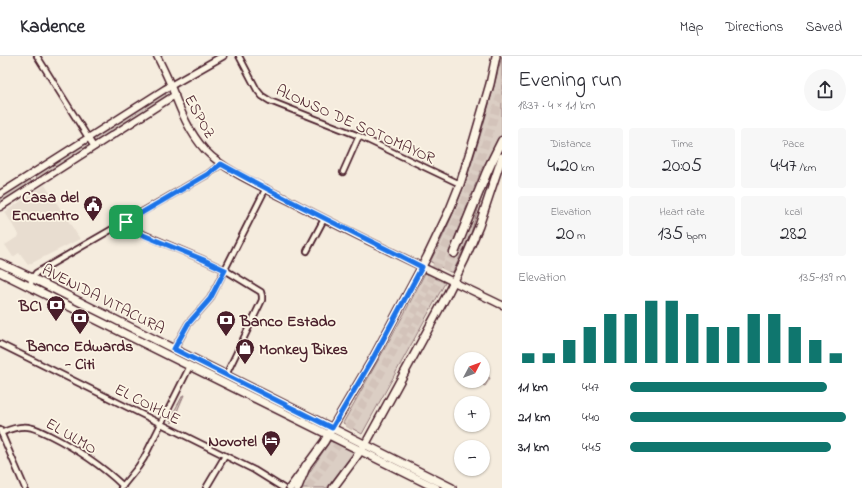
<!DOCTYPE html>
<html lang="en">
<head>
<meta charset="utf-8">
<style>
  :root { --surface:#fff; --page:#f7f7f7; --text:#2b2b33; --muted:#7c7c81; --line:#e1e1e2; --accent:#0f766e }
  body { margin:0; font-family:"Indie Flower",sans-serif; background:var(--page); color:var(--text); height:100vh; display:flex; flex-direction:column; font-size:15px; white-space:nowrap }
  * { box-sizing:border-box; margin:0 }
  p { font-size:13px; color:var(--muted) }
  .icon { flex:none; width:22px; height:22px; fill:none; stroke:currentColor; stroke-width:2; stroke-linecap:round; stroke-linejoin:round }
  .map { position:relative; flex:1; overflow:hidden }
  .panel { display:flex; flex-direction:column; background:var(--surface); width:360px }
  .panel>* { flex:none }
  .needle { width:26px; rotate:49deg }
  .controls { position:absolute; left:454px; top:296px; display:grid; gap:8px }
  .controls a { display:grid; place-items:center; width:36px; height:36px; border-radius:50%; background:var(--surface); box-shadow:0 1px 3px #0004; font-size:20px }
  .pin { position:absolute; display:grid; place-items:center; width:34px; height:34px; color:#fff; margin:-17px; border-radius:8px; box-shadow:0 2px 6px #0006 }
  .round { display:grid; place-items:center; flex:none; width:42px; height:42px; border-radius:21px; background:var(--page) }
  .summary { display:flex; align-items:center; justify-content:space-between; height:68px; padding:0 16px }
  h1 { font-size:22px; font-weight:600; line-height:30px }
  .figures { display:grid; grid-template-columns:repeat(3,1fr); gap:6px; height:68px; padding:4px 16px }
  .figures div { display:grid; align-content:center; border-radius:4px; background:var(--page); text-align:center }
  .figures b { font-size:20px; font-weight:600 }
  .figures small { font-size:11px; font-weight:400 }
  .figures p { font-size:11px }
  .chart { height:112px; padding:8px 16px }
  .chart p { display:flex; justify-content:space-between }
  .chart svg { width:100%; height:72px; margin-top:4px; stroke:var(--accent); stroke-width:6 }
  ul { padding:0 16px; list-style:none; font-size:13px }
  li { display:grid; grid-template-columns:64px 48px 1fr; align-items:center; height:30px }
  li i { height:10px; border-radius:5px; background:var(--accent) }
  header { display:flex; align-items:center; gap:24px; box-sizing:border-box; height:56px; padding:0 20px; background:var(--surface); border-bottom:1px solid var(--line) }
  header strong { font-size:19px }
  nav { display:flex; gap:22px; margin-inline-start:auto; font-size:14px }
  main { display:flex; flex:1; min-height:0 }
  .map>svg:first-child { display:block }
  .built { fill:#e8ddd0 }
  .green { fill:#dbcec4; stroke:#927678 }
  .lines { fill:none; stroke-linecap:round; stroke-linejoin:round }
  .highway-tunnel { stroke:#d3c3ba; stroke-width:8; stroke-dasharray:8 4; stroke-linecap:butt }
  .street-casing { stroke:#4a1f2b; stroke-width:8 }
  .secondary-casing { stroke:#4a1f2b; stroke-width:9 }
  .primary-casing { stroke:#4a1f2b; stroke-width:10 }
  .highway-casing { stroke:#4a1f2b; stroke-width:11 }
  .street { stroke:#fcf5e5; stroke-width:4.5 }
  .secondary { stroke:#fcf5e5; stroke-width:6 }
  .primary { stroke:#fcf5e5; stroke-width:7 }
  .highway { stroke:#fcf5e5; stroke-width:8 }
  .route-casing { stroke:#fff; stroke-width:8 }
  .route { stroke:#1a73e8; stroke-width:5 }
  .labels { text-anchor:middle; stroke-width:3.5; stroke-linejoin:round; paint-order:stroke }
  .street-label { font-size:16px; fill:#4a1f2b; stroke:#fcf5e5 }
  .poi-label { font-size:16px; font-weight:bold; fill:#4a1f2b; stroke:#fcf5e5; text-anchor:end }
</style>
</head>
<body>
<header>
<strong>Kadence</strong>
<nav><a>Map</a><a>Directions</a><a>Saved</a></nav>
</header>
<main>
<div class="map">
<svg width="502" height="432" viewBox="0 0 502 432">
  <rect width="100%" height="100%" fill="#f5ecde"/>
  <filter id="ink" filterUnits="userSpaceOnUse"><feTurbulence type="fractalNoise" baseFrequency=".025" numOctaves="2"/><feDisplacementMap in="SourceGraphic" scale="8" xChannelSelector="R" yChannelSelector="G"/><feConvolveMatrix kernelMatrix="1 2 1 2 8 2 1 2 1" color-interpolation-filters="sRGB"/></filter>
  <g filter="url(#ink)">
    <polygon class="built" points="45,129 80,183 28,209 19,197 13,201 5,189 19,180 5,156"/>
    <g class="green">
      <path d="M502 0V79L481 114 449 196 454 198 488 119 471 177 453 216H450L431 206V204C466 139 483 71 502 0Z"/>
      <polygon points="164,36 168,42 95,87 91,82"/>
      <polygon points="85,87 88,92 38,124 35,119"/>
      <polygon points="29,122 32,127 1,146 0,144 0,140"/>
      <polygon points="425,217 445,227 362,378 343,367 404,258"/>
      <polygon points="38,229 183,301 182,303 124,273 38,231"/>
      <polygon points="483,318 490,322 485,330 477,325 483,325"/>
      <polygon points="183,339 184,339 172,367 170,365 170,363"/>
      <polygon points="330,385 354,396 327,432 300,432 303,426"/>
    </g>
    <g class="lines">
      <g class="highway-tunnel">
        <polyline points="403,287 424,253 454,197"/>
        <path d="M308 432C319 417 329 403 339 387 353 366 365 344 378 322 406 273 432 223 454 171 473 128 489 79 502 34"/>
      </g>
      <g class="street-casing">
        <g id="street">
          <polyline points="37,0 94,91"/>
          <polyline points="239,0 257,34 262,40 270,45 359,80 460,128"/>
          <polyline points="343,116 359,80"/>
          <polyline points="126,166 128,171 131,173 204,204 225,214 261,236 262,240 262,244 226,319"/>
          <polyline points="307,195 324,163"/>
          <polyline points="31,230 31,224 36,217 208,118 221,108"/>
          <polyline points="0,288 254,414 283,432"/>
          <polyline points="174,293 188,268 210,243 266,132"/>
          <polyline points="0,374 25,432"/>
          <path d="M1 377C10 373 19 370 28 371 36 372 42 376 49 379 75 392 101 409 123 430"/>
          <polyline points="121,432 138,411 144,402 190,310"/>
          <polyline points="206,432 225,400"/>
        </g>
      </g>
      <g class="secondary-casing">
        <g id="secondary">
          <path d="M157 0C162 10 167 20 171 30 180 53 188 75 205 94 226 116 263 131 290 145 360 182 431 215 502 249"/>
          <polyline points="0,138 165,33 223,0"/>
          <polyline points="0,151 175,39"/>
        </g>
      </g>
      <g class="primary-casing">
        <g id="primary">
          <polyline points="0,207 32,222 452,432"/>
          <polyline points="0,216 436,432"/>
          <polyline points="290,432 324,386 332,372 372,304 427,201 450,153 460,128 474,83 490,28 496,0"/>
          <polyline points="333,432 365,389 449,235 465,203 479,170 502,101"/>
        </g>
      </g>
      <g class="highway-casing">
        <g id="highway">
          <polyline points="454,197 486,118 491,107 502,85"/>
          <polyline points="297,432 306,410"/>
        </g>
      </g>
      <use href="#street" class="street"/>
      <use href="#secondary" class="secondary"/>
      <use href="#primary" class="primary"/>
      <use href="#highway" class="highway"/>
    </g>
  </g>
  <g class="lines" filter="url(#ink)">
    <g class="route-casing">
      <path id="route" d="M221 108C287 145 355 177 422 211L372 304 332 372 174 293 188 268 210 243 225 214 204 204 131 174 128 171 126 166 208 118Z"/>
    </g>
    <use href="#route" class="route"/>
  </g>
  <defs>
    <g id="civic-pin" transform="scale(1)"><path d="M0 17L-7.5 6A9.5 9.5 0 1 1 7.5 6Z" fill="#4a1f2b" stroke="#fcf5e5"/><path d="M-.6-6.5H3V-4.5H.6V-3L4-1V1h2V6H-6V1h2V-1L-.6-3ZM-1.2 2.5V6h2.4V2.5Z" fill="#fff"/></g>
    <g id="bank-pin" transform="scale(1)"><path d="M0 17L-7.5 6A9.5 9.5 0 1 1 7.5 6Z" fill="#4a1f2b" stroke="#fcf5e5"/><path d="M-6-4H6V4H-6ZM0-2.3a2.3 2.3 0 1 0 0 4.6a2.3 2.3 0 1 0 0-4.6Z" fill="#fff"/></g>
    <g id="shop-pin" transform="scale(1)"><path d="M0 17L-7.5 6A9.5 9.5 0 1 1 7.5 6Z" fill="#4a1f2b" stroke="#fcf5e5"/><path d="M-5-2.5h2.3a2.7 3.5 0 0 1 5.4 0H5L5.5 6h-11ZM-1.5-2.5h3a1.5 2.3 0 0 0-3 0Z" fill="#fff"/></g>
    <g id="hotel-pin" transform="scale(1)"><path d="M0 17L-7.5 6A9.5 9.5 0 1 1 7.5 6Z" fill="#4a1f2b" stroke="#fcf5e5"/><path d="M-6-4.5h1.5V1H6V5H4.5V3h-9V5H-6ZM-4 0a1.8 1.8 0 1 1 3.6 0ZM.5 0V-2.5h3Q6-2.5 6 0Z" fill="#fff"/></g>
  </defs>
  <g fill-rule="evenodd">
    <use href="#civic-pin" x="93" y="149"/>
    <use href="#bank-pin" x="56" y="249"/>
    <use href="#bank-pin" x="80" y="262"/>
    <use href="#bank-pin" x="226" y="264"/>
    <use href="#shop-pin" x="245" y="292"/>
    <use href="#hotel-pin" x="271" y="384"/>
  </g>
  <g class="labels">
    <g class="street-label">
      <text transform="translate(201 60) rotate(61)" y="6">ESPOZ</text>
      <text transform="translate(356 67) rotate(24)" y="6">ALONSO DE SOTOMAYOR</text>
      <text transform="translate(104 242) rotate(27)" y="6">AVENIDA VITACURA</text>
      <text transform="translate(148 347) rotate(27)" y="6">EL COIHUE</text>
      <text transform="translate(72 379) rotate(30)" y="6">EL ULMO</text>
    </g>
    <g class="poi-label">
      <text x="79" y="146">Casa del<tspan x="79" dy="18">Encuentro</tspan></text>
      <text x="42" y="255">BCI</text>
      <text x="240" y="270" text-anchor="start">Banco Estado</text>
      <text x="80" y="295" text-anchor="middle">Banco Edwards<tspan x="80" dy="18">- Citi</tspan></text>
      <text x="259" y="298" text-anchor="start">Monkey Bikes</text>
      <text x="257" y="390">Novotel</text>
    </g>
  </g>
</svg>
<div class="controls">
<a><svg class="needle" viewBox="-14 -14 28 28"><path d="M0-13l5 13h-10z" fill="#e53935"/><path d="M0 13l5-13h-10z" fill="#7c7c81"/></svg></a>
<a>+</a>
<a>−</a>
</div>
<div class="pin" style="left:126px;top:166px;background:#1e9e55"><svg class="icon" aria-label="arrive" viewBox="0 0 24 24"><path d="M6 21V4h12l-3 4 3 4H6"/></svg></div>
</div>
<section class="panel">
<div class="summary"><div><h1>Evening run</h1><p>18:37 · 4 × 1.1 km</p></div><a class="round"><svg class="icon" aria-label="share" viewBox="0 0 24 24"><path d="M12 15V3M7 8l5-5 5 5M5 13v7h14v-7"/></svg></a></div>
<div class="figures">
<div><p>Distance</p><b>4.20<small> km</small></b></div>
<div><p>Time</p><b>20:05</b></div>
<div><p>Pace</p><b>4:47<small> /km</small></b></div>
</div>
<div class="figures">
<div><p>Elevation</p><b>20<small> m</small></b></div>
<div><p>Heart rate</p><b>135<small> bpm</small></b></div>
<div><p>kcal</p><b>282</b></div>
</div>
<div class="chart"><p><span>Elevation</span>135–139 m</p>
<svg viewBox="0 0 160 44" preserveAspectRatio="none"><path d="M5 44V38M15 44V38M25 44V30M35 44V22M45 44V14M55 44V14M65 44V6M75 44V6M85 44V14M95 44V22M105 44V22M115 44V14M125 44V14M135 44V22M145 44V30M155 44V38"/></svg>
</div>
<ul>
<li><b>1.1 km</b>4:47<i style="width:91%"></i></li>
<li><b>2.1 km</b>4:40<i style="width:100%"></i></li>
<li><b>3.1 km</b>4:45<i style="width:93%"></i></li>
</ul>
</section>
</main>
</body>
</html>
